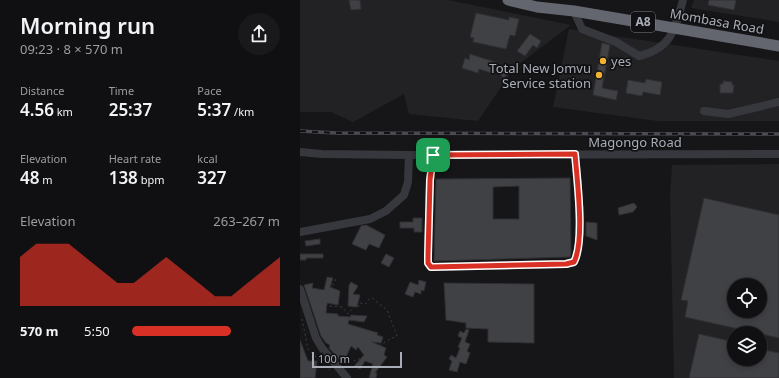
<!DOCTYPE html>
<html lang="en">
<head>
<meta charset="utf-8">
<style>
  :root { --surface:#101012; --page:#19191b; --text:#f1f3f6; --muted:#9c9d9f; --line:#303032; --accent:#d93025 }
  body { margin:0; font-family:"Noto Sans",sans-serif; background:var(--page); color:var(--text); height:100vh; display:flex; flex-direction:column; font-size:15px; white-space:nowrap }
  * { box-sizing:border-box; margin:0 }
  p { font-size:13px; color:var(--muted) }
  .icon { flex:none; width:22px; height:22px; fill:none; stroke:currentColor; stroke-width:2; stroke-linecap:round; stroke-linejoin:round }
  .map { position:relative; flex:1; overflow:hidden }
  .details { display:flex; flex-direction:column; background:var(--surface); width:300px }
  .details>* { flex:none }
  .controls { position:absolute; left:427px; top:278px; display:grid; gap:8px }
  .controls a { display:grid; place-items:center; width:40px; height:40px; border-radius:50%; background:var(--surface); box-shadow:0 2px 6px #0003,0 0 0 1px var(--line); font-size:20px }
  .scale { position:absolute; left:12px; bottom:10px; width:90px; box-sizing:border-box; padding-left:4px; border:2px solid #a8adb8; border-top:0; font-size:11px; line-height:14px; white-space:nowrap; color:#a8adb8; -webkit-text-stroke:3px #111113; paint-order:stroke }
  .pin { position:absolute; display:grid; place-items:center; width:34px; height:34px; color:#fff; margin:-17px; border-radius:8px; box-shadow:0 2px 6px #0006 }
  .round { display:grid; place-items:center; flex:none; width:42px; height:42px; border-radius:21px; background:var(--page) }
  .head { display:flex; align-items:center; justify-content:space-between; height:68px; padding:0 20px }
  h1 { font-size:22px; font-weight:600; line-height:30px }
  .stats { display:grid; grid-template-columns:repeat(3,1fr); gap:6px; height:68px; padding:4px 20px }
  .stats div { display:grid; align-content:center }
  .stats b { font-size:17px; font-weight:600 }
  .stats small { font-size:11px; font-weight:400 }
  .stats p { font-size:11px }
  .chart { height:112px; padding:8px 20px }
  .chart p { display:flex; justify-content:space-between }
  .chart svg { width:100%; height:72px; margin-top:4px; fill:var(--accent); opacity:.7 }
  ul { padding:0 20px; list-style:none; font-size:13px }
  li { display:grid; grid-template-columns:64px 48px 1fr; align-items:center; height:30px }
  li i { height:10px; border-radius:5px; background:var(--accent) }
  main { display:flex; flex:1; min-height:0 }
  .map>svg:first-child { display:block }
  .built { fill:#222225; fill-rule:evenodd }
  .building { fill:#404145; stroke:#303034; fill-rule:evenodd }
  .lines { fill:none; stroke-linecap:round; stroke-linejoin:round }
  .path { stroke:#3d3f44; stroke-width:1; stroke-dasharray:2 3; stroke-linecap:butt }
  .minor { stroke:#37383d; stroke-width:8 }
  .highway { stroke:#63666e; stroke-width:11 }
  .rail-casing { stroke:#4a4c52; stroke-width:3.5 }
  .rail { stroke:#111113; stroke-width:2; stroke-dasharray:6; stroke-linecap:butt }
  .route-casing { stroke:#fff; stroke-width:8 }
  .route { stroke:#d93025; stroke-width:5 }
  .poi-dot { fill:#f2b134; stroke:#111113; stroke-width:1.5 }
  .labels { text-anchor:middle; stroke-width:3.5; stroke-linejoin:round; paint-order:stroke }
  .shield { fill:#111113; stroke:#7b7e86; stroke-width:1 }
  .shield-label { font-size:12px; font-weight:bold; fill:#a8adb8 }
  .street-label { font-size:13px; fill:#a8adb8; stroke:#111113 }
  .poi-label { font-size:13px; fill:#a8adb8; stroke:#111113; text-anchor:start }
</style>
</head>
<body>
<main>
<section class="details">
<div class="head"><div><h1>Morning run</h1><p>09:23 · 8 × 570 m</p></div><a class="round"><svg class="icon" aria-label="share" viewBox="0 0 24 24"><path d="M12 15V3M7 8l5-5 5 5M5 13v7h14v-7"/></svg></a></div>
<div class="stats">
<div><p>Distance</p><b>4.56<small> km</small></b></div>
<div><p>Time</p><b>25:37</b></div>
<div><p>Pace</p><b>5:37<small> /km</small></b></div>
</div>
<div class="stats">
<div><p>Elevation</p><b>48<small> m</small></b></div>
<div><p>Heart rate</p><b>138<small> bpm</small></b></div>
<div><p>kcal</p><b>327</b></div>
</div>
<div class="chart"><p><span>Elevation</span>263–267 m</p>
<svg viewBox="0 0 160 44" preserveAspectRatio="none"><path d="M0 44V14L10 6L20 6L30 6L40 14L50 22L60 30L70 30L80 22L90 14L100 22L110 30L120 38L130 38L140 30L150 22L160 14V44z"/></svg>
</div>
<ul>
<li><b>570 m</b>5:50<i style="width:67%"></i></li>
</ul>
</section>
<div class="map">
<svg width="479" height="378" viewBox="0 0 479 378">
  <rect width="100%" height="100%" fill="#161618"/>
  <g class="built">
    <polygon points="0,0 148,0 271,25 214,68 178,121 109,114 104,94 53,122 31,112 0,112"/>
    <polygon points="394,0 479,0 479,22 391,8"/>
    <polygon points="269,29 479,61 479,121 357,121 253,107"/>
    <path d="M479 164V378H374L370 195 372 165ZM434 285H460V311H434ZM434 333H460V359H434Z"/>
  </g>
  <g class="building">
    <polygon points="49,0 60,0 61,9 51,10"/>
    <polygon points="409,0 436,0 434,10 408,5"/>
    <polygon points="176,13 209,20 209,17 219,19 215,36 210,35 206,49 173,42 174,38 170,37"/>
    <polygon points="230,34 241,41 237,48 233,45 225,56 217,51"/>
    <polygon points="302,43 310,45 302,88 318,91 316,100 293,95"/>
    <polygon points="170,54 198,63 194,74 179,69 178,73 162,68 165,58 169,60"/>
    <polygon points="206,66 211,70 204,78 199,74"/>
    <polygon points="346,79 362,82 360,95 343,92 342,96 326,93 328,80 345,83"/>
    <polygon points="423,81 432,82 432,85 434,85 433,93 420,93 420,84 423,84"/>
    <path d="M270 178 271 253 270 257 134 261 136 179ZM219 186V219H193V187Z"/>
    <path d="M404 198 479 215V338L385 317 388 301 381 300ZM434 285H460V311H434Z"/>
    <polygon points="334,203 337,207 333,212 319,215 318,208"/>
    <polygon points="113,218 122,218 122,232 114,232 114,228 100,228 100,222 113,222"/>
    <polygon points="286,222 297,223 297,240 286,236"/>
    <polygon points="66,225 85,235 79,248 69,244 66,250 52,244 61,226"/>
    <polygon points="20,239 20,244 6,246 5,241"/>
    <polygon points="0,254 23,254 23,258 6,258 6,260 0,260"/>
    <polygon points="86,254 94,258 89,267 81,263"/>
    <polygon points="27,277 33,278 30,287 40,291 38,305 27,303 26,313 38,314 38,316 50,317 51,315 67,316 64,322 49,320 48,324 78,333 77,335 83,337 81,343 72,342 86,348 84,355 87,357 75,373 77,373 76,378 69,378 73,364 65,361 60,369 54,366 64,355 58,347 56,350 51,346 43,364 29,348 30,345 26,343 21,336 4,285 13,283 12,288 24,290"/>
    <polygon points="119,280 126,282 124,291 121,290 121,294 115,292 113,297 105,294 110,282 118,285"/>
    <polygon points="51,282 58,286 53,294 60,295 57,307 48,306 49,285"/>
    <polygon points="144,283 234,284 234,343 188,342 188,329 166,328 166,323 146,320"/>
    <polygon points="166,329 169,330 165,342 170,344 167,351 170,353 166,364 160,362 157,372 149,370 152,361 149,359 151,355 156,358 160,348 158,347 162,338 158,336 160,331 164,333"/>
    <polygon points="399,334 434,342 434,359 460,359 460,349 479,353 479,378 389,378"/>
    <polygon points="0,340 8,361 17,361 15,378 0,378"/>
  </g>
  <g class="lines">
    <g class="path">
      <path d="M11 300 22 302 30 306 42 307 48 314 55 306 58 307 60 303 66 304 69 299 72 298 87 310 97 336C84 341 74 351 63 357 57 361 52 360 46 365"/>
      <polyline points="26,304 28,293 36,279"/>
      <polyline points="2,319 8,349 30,370"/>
    </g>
    <g class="minor">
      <path d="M274 11 282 29 316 42 339 56C372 48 375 29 383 0"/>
      <polyline points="404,111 428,114 479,102"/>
      <polyline points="0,152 22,154 109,155 479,154"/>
      <path d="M133 155 130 180 128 255V263L131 267 266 264 274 262C285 242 277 179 275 154"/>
      <polyline points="0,232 70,219 86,211 104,195 108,182 109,155"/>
      <polyline points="0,289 16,338 22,348 47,378"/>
    </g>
    <polyline class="highway" points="208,0 237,7 274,11 479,46"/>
    <g class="rail-casing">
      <polyline id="rail" points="0,131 36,133 479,134"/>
    </g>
    <use href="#rail" class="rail"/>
  </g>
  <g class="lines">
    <g class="route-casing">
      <path id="route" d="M275 154C277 179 285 241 274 262L266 264 131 267 128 263V255L130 180 133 155Z"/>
    </g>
    <use href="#route" class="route"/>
  </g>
  <g class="poi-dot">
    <circle cx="303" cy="61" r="4"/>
    <circle cx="299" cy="75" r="4"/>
  </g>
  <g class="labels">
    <rect class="shield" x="331" y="12" width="24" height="20" rx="3"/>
    <g class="shield-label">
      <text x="343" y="26">A8</text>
    </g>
    <g class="street-label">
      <text transform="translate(417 21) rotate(10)" y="5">Mombasa Road</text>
      <text x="335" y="147">Magongo Road</text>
    </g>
    <g class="poi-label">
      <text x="311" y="66">yes</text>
      <text x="291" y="73" text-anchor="end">Total New Jomvu<tspan x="291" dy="15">Service station</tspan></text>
    </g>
  </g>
</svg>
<div class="controls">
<a><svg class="icon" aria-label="locate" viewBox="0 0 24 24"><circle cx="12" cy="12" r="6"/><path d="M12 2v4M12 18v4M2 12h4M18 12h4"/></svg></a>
<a><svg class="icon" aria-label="layers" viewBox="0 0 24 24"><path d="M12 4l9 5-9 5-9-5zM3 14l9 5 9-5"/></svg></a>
</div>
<div class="scale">100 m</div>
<div class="pin" style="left:133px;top:155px;background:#1e9e55"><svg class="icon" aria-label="arrive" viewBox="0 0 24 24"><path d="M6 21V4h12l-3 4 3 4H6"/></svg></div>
</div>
</main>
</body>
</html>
